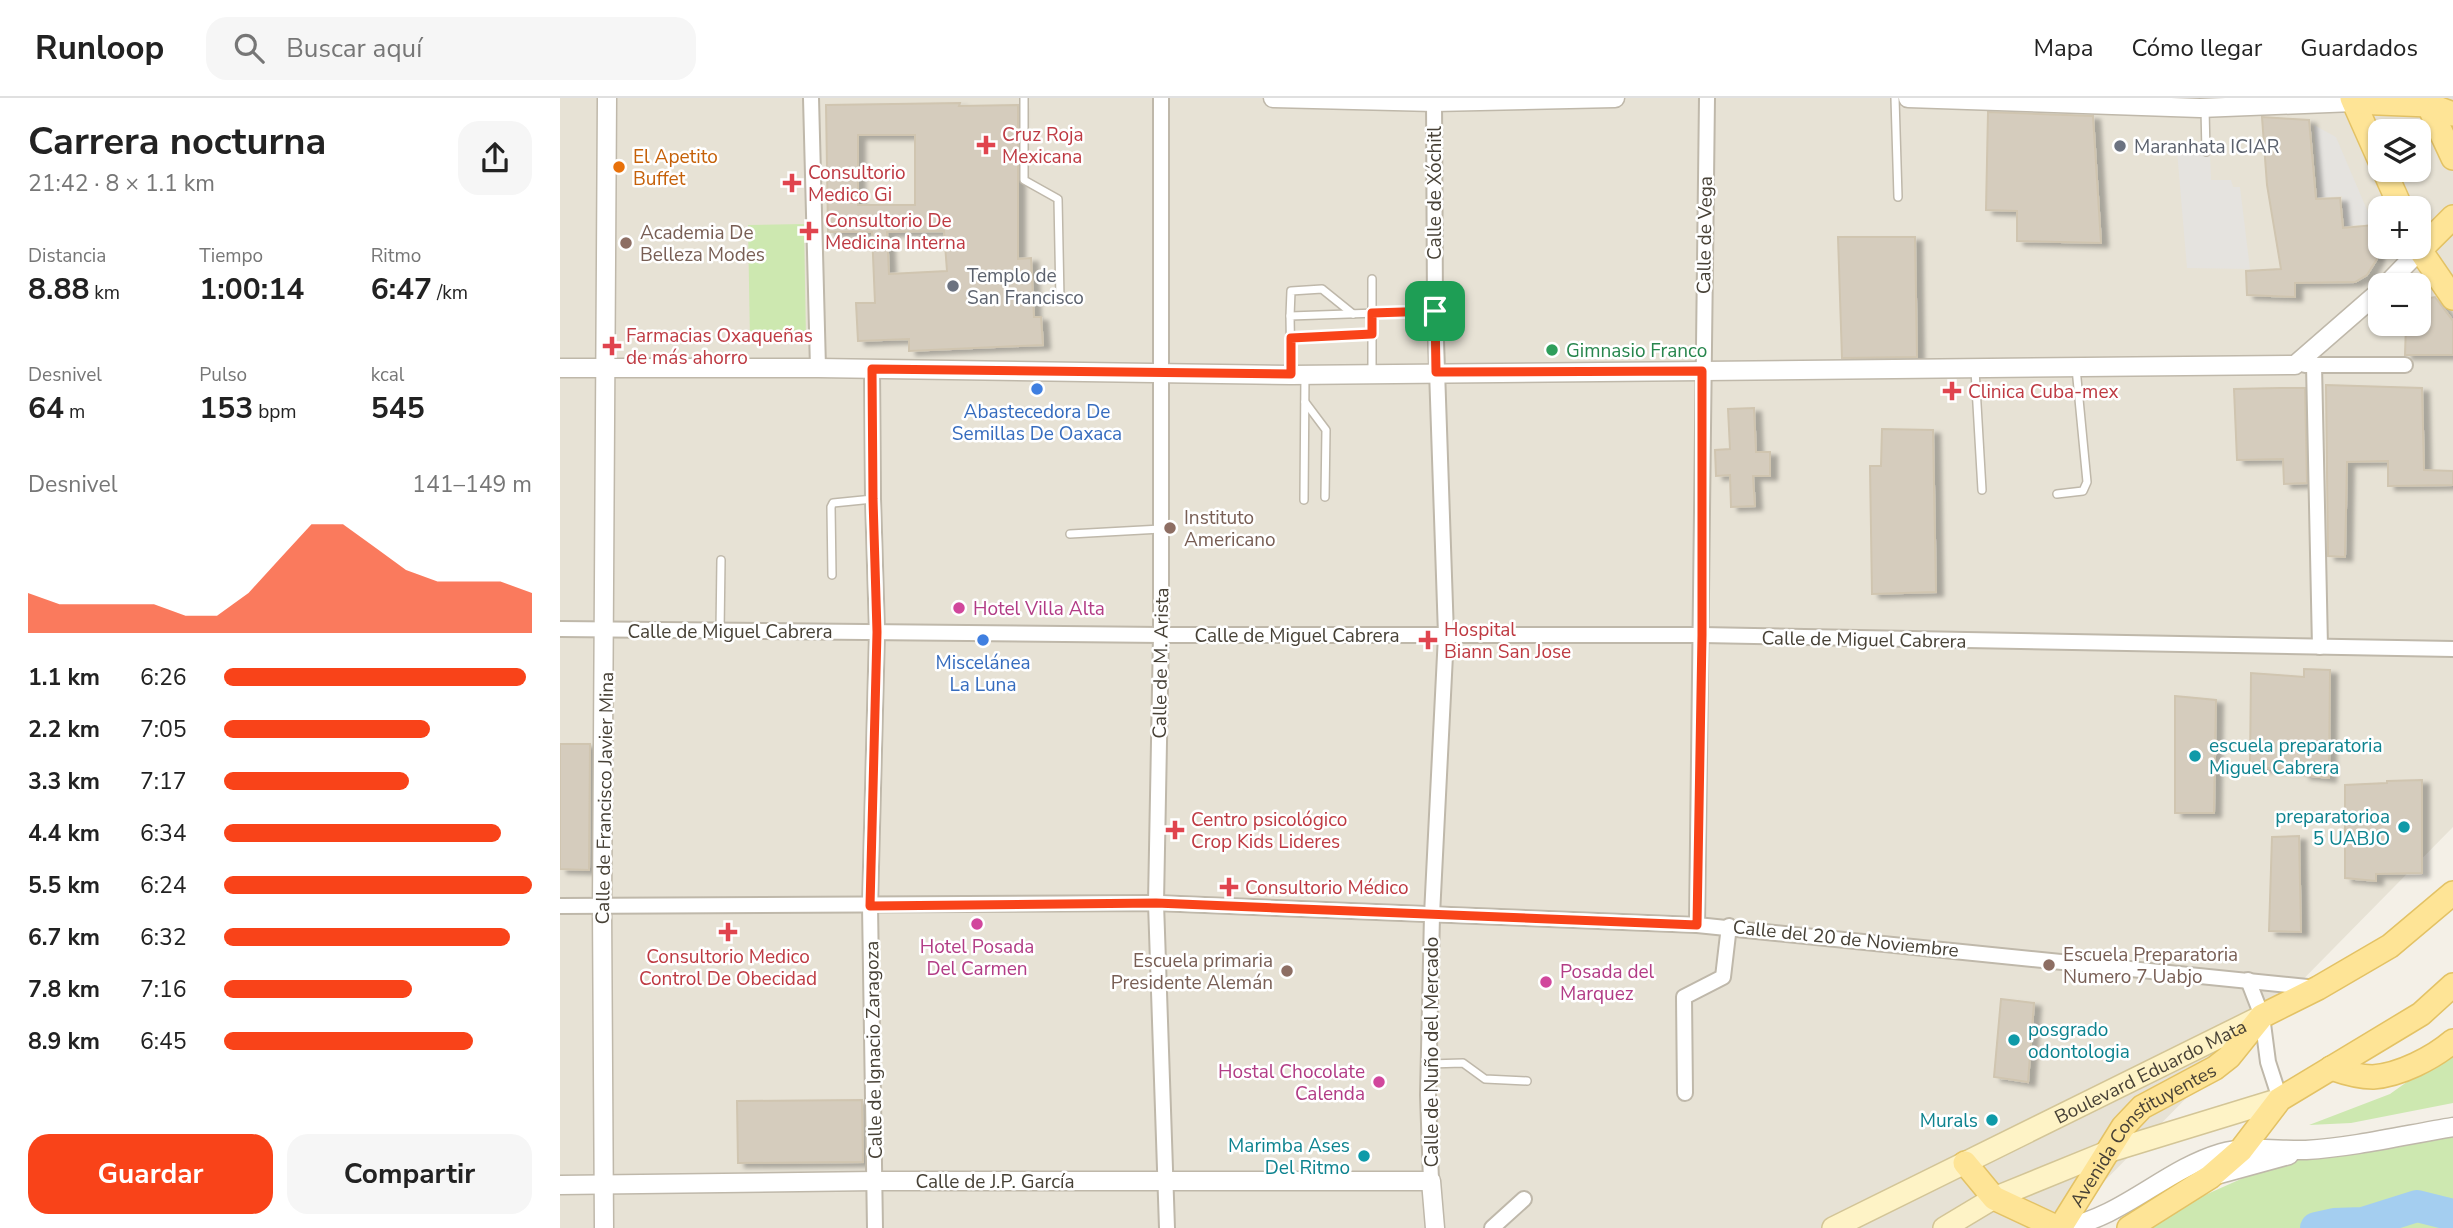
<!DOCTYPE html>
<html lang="es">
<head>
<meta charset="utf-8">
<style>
  :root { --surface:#fff; --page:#f6f6f6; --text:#222; --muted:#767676; --line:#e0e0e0; --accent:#f94319 }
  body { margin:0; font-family:"Nunito Sans",sans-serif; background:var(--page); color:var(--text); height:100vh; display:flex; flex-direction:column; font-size:26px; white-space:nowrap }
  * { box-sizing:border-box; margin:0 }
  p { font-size:23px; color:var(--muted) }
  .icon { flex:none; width:38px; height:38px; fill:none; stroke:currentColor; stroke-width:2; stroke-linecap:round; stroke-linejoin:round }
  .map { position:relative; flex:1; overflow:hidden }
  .panel { display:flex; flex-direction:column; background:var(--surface); width:560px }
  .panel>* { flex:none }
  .tools { position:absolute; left:1808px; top:21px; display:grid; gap:14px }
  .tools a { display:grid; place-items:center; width:63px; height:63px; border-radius:14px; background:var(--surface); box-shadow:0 2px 5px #0004; font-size:35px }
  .pin { position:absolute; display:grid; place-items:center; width:60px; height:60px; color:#fff; margin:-30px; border-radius:14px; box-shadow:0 4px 10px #0006 }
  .round { display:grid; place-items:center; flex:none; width:74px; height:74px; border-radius:21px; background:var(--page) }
  .head { display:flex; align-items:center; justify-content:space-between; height:119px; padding:0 28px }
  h1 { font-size:38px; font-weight:700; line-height:52px }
  .metrics { display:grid; grid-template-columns:repeat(3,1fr); gap:10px; height:119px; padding:7px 28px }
  .metrics div { display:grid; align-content:center }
  .metrics b { font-size:30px; font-weight:700 }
  .metrics small { font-size:19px; font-weight:400 }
  .metrics p { font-size:19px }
  .chart { height:196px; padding:14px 28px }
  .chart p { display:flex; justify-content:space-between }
  .chart svg { width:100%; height:126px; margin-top:7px; fill:var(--accent); opacity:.7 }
  .primary-button { display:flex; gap:14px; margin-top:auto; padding:14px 28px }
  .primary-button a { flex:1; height:80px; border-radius:21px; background:var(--accent); color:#fff; font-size:28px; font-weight:700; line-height:80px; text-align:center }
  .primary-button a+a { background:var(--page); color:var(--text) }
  ul { padding:0 28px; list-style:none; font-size:23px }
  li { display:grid; grid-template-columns:112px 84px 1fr; align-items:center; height:52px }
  li i { height:18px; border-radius:9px; background:var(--accent) }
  header { display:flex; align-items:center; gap:42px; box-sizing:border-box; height:98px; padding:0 35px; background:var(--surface); border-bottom:2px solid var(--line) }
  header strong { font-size:33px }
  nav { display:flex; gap:38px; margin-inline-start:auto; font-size:24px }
  .search { width:490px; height:63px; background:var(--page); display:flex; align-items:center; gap:18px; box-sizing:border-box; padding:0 24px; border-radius:21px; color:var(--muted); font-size:26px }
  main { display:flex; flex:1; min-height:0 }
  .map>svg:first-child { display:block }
  .residential { fill:#e7e2d5; fill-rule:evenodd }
  .green { fill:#cde8b0 }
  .parking { fill:#e5e3df }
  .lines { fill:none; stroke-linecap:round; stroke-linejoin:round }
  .river { stroke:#a4cef0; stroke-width:32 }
  .building { fill:#d5ccbd; stroke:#d0c5b0; stroke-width:2; fill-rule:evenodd; filter:url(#shadow) }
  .service-casing { stroke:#bfb8aa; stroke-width:10 }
  .minor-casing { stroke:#bfb8aa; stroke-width:18 }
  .tertiary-casing { stroke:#bfb8aa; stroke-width:21 }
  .secondary-casing { stroke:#d3c597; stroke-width:24 }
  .primary-casing { stroke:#e3c265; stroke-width:26 }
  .service { stroke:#fff; stroke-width:7 }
  .minor { stroke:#fff; stroke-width:14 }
  .tertiary { stroke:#fff; stroke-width:18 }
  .secondary { stroke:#fef3c6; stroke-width:21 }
  .primary { stroke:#fee496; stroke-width:23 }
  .route-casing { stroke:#fff; stroke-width:14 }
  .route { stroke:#f94319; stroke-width:9 }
  .health-dot { fill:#e0444e; stroke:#fff; stroke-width:2.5 }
  .worship-dot { fill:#6b7280; stroke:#fff; stroke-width:2.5 }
  .food-dot { fill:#e8710a; stroke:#fff; stroke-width:2.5 }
  .education-dot { fill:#8d6e63; stroke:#fff; stroke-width:2.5 }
  .leisure-dot { fill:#2e9e5b; stroke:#fff; stroke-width:2.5 }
  .shop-dot { fill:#3f7fe0; stroke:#fff; stroke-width:2.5 }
  .hotel-dot { fill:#d1479c; stroke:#fff; stroke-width:2.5 }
  .culture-dot { fill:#0f9aa8; stroke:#fff; stroke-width:2.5 }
  .labels { text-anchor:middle; stroke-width:5; stroke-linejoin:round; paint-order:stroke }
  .health-label { font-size:19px; fill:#be3a42; stroke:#fff; text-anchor:start }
  .worship-label { font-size:19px; fill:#5b616d; stroke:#fff; text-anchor:start }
  .food-label { font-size:19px; fill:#c56008; stroke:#fff; text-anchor:start }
  .street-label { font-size:19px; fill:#474136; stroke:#fff }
  .education-label { font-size:19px; fill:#785e54; stroke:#fff; text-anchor:start }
  .leisure-label { font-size:19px; fill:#27864d; stroke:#fff; text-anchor:start }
  .shop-label { font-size:19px; fill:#366cbe; stroke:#fff }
  .hotel-label { font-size:19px; fill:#b23c85; stroke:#fff; text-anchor:start }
  .culture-label { font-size:19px; fill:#0d838f; stroke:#fff; text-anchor:end }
</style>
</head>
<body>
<header>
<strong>Runloop</strong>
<div class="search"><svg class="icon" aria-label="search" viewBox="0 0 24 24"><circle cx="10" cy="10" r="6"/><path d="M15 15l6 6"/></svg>Buscar aquí</div>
<nav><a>Mapa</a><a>Cómo llegar</a><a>Guardados</a></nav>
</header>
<main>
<section class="panel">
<div class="head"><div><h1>Carrera nocturna</h1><p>21:42 · 8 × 1.1 km</p></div><a class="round"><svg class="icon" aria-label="share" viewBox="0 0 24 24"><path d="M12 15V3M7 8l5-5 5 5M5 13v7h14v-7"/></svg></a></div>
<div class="metrics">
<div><p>Distancia</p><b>8.88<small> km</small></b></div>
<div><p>Tiempo</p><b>1:00:14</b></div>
<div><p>Ritmo</p><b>6:47<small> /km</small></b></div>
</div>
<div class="metrics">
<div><p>Desnivel</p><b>64<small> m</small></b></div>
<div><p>Pulso</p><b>153<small> bpm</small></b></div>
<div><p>kcal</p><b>545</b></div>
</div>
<div class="chart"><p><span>Desnivel</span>141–149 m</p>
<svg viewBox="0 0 160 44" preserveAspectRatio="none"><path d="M0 44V30L10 34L20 34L30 34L40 34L50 38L60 38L70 30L80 18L90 6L100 6L110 14L120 22L130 26L140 26L150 26L160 30V44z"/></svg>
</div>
<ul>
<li><b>1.1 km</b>6:26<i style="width:98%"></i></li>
<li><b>2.2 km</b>7:05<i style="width:67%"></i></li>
<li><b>3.3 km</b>7:17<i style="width:60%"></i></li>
<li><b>4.4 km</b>6:34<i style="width:90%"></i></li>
<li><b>5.5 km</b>6:24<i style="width:100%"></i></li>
<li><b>6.7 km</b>6:32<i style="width:93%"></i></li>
<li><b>7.8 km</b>7:16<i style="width:61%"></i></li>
<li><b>8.9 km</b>6:45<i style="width:81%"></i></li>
</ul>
<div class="primary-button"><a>Guardar</a><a>Compartir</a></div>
</section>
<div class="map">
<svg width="1893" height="1130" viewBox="0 0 1893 1130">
  <defs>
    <filter id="shadow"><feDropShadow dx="7" dy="4" stdDeviation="2" flood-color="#0004"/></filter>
  </defs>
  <rect width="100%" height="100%" fill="#f4f0e7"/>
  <path class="residential" d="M0 0H1893V729L1519 1109 1481 1130H0ZM1820 33H1858V72H1820ZM1820 110H1858V149H1820ZM1820 187H1858V226H1820Z"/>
  <g class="green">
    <polygon points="244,126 246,242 190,243 188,127"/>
    <polygon points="1893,951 1893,1005 1791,1025 1749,1027 1830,996"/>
    <polygon points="1893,1029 1893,1130 1571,1130 1746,1052"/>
  </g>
  <g class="parking">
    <polygon points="1754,27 1776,39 1813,126 1785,128 1782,98 1758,100"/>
    <polygon points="1617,53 1650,54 1651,82 1671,82 1673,89 1680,89 1690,171 1627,170"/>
  </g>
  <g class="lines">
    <polyline class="river" points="1756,1130 1774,1126 1803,1125 1857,1108 1893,1117"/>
  </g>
  <g class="building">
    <path d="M400 5 399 8 458 7V161L471 160 474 219H481L483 247 349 253V241L298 243 296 205H315L312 134H268L266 7ZM298 37H355V107H298ZM384 133 387 173 329 176 327 134Z"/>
    <polygon points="1428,14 1533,18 1541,145 1457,143 1457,113 1426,112"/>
    <polygon points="1702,19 1749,22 1756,101 1780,100 1783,130 1814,127 1817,161 1807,177 1795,184 1735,185 1735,199 1687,197 1686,173 1721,171 1707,87"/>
    <polygon points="1278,139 1355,139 1357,259 1282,260"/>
    <polygon points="1875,199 1893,223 1893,257 1845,257 1846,226 1858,226 1858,202"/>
    <polygon points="1766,287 1862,290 1864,372 1893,373 1893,387 1828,388 1828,363 1787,364 1785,459 1768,458"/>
    <polygon points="1720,290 1745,290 1747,385 1724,386 1723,361 1677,362 1674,291"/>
    <polygon points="1194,310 1196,354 1210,354 1210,378 1193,378 1195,408 1171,409 1170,377 1156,378 1155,352 1170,351 1168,311"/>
    <polygon points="1322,331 1373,332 1376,494 1312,496 1310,368 1321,368"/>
    <polygon points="1744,571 1770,572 1769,680 1743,677 1743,672 1690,669 1691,575 1744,579"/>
    <polygon points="1615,598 1656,602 1654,715 1615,715"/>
    <polygon points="0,646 30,646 29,772 0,771"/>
    <polygon points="1862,682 1862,775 1816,776 1816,783 1785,780 1785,687 1827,685 1827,683"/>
    <polygon points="1739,738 1741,834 1709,833 1712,739"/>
    <polygon points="1441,901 1474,905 1468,984 1434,979"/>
    <polygon points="302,1002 303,1064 178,1065 177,1003"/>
  </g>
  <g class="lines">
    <g class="service-casing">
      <g id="service">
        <polyline points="464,0 464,82 498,101 500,201"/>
        <polyline points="1335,0 1338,99"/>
        <polyline points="1645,11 1646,54"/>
        <polyline points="812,181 812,275"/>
        <polyline points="730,218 731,193 762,191 793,216"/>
        <polyline points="731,240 812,236"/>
        <polyline points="1415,272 1422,392"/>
        <polyline points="731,276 730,218 875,213"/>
        <polyline points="745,304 766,332 765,399"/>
        <polyline points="1497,396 1523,393 1527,384 1516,270"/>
        <polyline points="744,402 745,276"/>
        <polyline points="510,436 601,431"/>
        <polyline points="272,477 271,409 273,405 313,401"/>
        <polyline points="160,533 161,462"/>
        <polyline points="869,966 903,965 925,981 967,983"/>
      </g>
    </g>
    <g class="minor-casing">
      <g id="minor">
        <polyline points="251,0 258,270"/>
        <polyline points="601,0 601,537 596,805 607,1130"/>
        <polyline points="1745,267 1845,267"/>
        <polyline points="1754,267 1760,549"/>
        <polyline points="312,271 313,401 317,534 310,808 315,1130"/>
        <polyline points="0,531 601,537 1142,537 1893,551"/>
        <polyline points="0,808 596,805 1137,827 1757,890"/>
        <path d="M1137 827C1142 551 1142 276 1147 0"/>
        <polyline points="1688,882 1702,918 1708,964 1720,1001"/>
        <polyline points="1125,995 1124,899 1163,879 1169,828"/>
        <polyline points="871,1083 868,997 872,817 886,537 875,213 874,0"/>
        <polyline points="932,1130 964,1101"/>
      </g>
    </g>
    <g class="tertiary-casing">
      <g id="tertiary">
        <polyline points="713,0 874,4 1055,0"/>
        <polyline points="1348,0 1640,10 1794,4"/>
        <polyline points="1826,187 1860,152"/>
        <polyline points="0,270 258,270 731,277 1735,267 1820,193"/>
        <polyline points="1652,1078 1729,1057"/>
        <polyline points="0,1087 315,1083 871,1083 875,1130"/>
        <polyline points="44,1130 42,809 47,0"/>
        <path d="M1503 1130C1563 1119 1604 1072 1661 1055 1688 1047 1718 1053 1746 1052 1795 1049 1845 1037 1893 1029"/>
      </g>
    </g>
    <g class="secondary-casing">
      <g id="secondary">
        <path id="s1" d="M1273 1130 1702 918"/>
        <polyline points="1384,1130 1434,1100 1547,1054 1720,1001"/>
      </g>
    </g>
    <g class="primary-casing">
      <g id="primary">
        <polyline points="1792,0 1820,63"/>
        <polyline points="1865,0 1893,60"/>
        <polyline points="1794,4 1869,7 1893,16"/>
        <polyline points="1824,72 1841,110"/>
        <polyline points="1858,149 1893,200"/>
        <polyline points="1860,152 1893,119"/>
        <path d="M1771 970C1785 975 1798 979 1813 979 1840 977 1873 960 1893 943"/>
        <polyline points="1405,1065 1434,1100 1498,1130"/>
        <path id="s2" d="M1500 1130 1563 1029 1582 1009 1655 970 1669 959 1702 918 1758 890 1830 848 1893 795"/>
        <polyline points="1569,1130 1650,1079 1681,1052 1720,1001 1861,916 1893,887"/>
      </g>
    </g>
    <use href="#service" class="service"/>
    <use href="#minor" class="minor"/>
    <use href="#tertiary" class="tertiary"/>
    <use href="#secondary" class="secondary"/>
    <use href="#primary" class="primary"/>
  </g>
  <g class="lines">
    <g class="route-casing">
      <polygon id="route" points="875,213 876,274 1142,273 1142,537 1137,827 596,805 310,808 317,534 313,401 312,271 731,276 731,240 812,236 812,215"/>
    </g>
    <use href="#route" class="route"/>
  </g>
  <g class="health-dot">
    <path d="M422.5 36.5h7v7h7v7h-7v7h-7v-7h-7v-7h7z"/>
    <path d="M228.5 74.5h7v7h7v7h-7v7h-7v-7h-7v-7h7z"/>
    <path d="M245.5 122.5h7v7h7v7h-7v7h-7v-7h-7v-7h7z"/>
    <path d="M48.5 237.5h7v7h7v7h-7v7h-7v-7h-7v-7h7z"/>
    <path d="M1388.5 282.5h7v7h7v7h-7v7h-7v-7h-7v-7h7z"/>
    <path d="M864.5 531.5h7v7h7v7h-7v7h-7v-7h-7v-7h7z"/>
    <path d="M611.5 721.5h7v7h7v7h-7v7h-7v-7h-7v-7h7z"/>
    <path d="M665.5 778.5h7v7h7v7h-7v7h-7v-7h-7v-7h7z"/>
    <path d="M164.5 823.5h7v7h7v7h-7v7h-7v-7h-7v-7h7z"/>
  </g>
  <g class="worship-dot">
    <circle cx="1560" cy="48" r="7"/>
    <circle cx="393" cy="188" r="7"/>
  </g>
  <circle class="food-dot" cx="59" cy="69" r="7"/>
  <g class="education-dot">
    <circle cx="66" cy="145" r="7"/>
    <circle cx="610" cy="430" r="7"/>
    <circle cx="1489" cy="867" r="7"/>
    <circle cx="727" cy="873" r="7"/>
  </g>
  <circle class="leisure-dot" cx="992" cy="252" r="7"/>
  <g class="shop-dot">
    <circle cx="477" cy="291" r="7"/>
    <circle cx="423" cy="542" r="7"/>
  </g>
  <g class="hotel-dot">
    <circle cx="399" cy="510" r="7"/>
    <circle cx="417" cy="826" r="7"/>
    <circle cx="986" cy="884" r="7"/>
    <circle cx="819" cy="984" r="7"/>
  </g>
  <g class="culture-dot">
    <circle cx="1635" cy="658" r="7"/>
    <circle cx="1844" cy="729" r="7"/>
    <circle cx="1454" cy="942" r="7"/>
    <circle cx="1432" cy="1022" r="7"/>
    <circle cx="804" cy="1058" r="7"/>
  </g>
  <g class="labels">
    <g class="health-label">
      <text x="442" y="43">Cruz Roja<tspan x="442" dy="22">Mexicana</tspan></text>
      <text x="248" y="81">Consultorio<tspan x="248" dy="22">Medico Gi</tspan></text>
      <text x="265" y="129">Consultorio De<tspan x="265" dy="22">Medicina Interna</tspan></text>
      <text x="66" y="244">Farmacias Oxaqueñas<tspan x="66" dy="22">de más ahorro</tspan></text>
      <text x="1408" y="300">Clinica Cuba-mex</text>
      <text x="884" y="538">Hospital<tspan x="884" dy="22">Biann San Jose</tspan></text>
      <text x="631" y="728">Centro psicológico<tspan x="631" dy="22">Crop Kids Lideres</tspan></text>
      <text x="685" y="796">Consultorio Médico</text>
      <text x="168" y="865" text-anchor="middle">Consultorio Medico<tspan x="168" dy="22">Control De Obecidad</tspan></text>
    </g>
    <g class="worship-label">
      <text x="1574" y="55">Maranhata ICIAR</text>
      <text x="407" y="184">Templo de<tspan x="407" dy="22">San Francisco</tspan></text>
    </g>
    <g class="food-label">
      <text x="73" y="65">El Apetito<tspan x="73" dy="22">Buffet</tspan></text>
    </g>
    <g class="street-label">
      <text transform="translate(874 95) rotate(-90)" y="7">Calle de Xóchitl</text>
      <text transform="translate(1144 137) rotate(-89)" y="7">Calle de Vega</text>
      <text x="170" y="540">Calle de Miguel Cabrera</text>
      <text x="737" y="544">Calle de Miguel Cabrera</text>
      <text transform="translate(1304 541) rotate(1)" y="7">Calle de Miguel Cabrera</text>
      <text transform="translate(600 565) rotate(-89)" y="7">Calle de M. Arista</text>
      <text transform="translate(44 700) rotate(-89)" y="7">Calle de Francisco Javier Mina</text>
      <text transform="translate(1286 840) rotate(6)" y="7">Calle del 20 de Noviembre</text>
      <text transform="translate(313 952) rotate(-91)" y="7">Calle de Ignacio Zaragoza</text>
      <text transform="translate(871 954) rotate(-90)" y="7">Calle de Nuño del Mercado</text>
      <text dy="7" stroke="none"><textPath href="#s1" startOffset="354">Boulevard Eduardo Mata</textPath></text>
      <text dy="7" stroke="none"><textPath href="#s2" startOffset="128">Avenida Constituyentes</textPath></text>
      <text x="435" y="1090">Calle de J.P. García</text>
    </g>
    <g class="education-label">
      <text x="80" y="141">Academia De<tspan x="80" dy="22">Belleza Modes</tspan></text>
      <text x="624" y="426">Instituto<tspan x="624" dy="22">Americano</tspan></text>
      <text x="1503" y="863">Escuela Preparatoria<tspan x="1503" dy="22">Numero 7 Uabjo</tspan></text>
      <text x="713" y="869" text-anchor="end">Escuela primaria<tspan x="713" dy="22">Presidente Alemán</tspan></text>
    </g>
    <g class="leisure-label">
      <text x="1006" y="259">Gimnasio Franco</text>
    </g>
    <g class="shop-label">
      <text x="477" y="320">Abastecedora De<tspan x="477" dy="22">Semillas De Oaxaca</tspan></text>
      <text x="423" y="571">Miscelánea<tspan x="423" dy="22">La Luna</tspan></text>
    </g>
    <g class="hotel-label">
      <text x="413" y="517">Hotel Villa Alta</text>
      <text x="417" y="855" text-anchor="middle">Hotel Posada<tspan x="417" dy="22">Del Carmen</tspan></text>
      <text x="1000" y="880">Posada del<tspan x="1000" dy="22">Marquez</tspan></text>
      <text x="805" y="980" text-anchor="end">Hostal Chocolate<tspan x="805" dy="22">Calenda</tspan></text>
    </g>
    <g class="culture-label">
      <text x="1649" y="654" text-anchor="start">escuela preparatoria<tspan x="1649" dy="22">Miguel Cabrera</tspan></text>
      <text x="1830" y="725">preparatorioa<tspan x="1830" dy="22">5 UABJO</tspan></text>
      <text x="1468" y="938" text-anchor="start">posgrado<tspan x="1468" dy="22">odontologia</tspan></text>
      <text x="1418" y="1029">Murals</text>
      <text x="790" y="1054">Marimba Ases<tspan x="790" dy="22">Del Ritmo</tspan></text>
    </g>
  </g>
</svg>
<div class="tools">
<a><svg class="icon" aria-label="layers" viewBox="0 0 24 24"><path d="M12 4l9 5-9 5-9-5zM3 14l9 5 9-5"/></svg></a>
<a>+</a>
<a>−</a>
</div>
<div class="pin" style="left:875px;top:213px;background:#1e9e55"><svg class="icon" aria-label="arrive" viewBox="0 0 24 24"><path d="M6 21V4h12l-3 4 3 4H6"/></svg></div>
</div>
</main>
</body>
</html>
